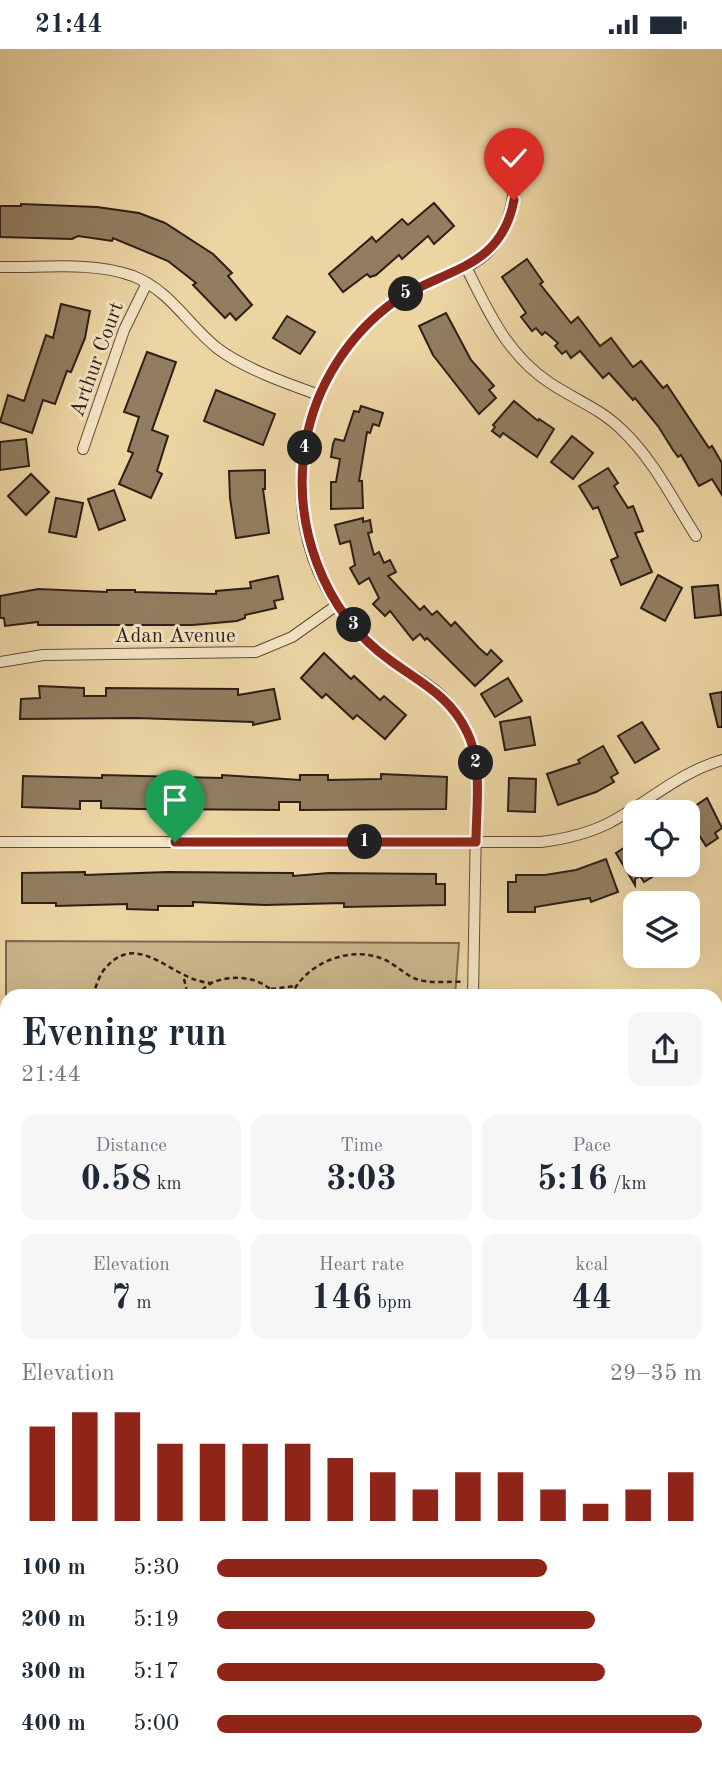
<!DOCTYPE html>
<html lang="en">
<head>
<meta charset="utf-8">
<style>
  :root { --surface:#fff; --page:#f6f6f7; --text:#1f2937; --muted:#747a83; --accent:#8f2418 }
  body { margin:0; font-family:"Old Standard TT",serif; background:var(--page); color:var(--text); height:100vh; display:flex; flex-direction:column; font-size:26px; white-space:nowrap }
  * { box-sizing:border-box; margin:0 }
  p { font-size:23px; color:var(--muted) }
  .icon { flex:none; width:38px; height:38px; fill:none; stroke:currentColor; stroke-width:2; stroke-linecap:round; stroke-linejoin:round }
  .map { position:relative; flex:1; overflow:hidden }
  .sheet { position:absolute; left:0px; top:940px; width:723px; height:779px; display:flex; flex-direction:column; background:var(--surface); border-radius:21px 21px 0 0; box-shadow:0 7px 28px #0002 }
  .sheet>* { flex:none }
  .buttons { position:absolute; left:623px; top:751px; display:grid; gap:14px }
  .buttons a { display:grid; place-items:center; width:77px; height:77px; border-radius:14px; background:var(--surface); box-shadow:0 7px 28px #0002; font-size:35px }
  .pin { position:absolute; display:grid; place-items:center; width:60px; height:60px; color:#fff; margin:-72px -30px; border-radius:50% 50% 50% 0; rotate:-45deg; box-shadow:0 0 7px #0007 }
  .pin .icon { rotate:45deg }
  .km { position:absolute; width:35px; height:35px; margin:-18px; border-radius:50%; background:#222; color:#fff; font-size:19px; line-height:35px; text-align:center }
  .round { display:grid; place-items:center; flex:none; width:74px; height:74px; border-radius:14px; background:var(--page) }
  .summary { display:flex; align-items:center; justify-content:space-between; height:119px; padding:0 21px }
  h1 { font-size:38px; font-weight:800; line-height:52px }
  .metrics { display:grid; grid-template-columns:repeat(3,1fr); gap:10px; height:119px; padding:7px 21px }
  .metrics div { display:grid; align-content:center; border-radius:14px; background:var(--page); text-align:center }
  .metrics b { font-size:35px; font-weight:800 }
  .metrics small { font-size:19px; font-weight:400 }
  .metrics p { font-size:19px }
  .chart { height:196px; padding:14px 21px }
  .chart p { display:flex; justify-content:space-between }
  .chart svg { width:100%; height:126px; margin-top:7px; stroke:var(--accent); stroke-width:6 }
  ul { padding:0 21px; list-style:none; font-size:23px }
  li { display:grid; grid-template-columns:112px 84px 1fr; align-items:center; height:52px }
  li i { height:18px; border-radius:9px; background:var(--accent) }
  .status { display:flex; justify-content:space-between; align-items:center; height:49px; padding:0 35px; background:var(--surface); direction:ltr }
  .status svg { height:19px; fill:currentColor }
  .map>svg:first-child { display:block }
  .green { fill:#ccb58b; stroke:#7d6a51; stroke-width:2 }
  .building { fill:#917d60; stroke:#2e1e17; stroke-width:2 }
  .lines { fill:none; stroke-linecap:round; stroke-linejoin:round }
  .street-casing { stroke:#5e4c3a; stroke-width:12 }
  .secondary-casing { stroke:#2e1e17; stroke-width:17 }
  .path { stroke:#2e1e17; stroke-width:2.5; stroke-dasharray:5 3.5; stroke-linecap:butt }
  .street { stroke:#f3e3c3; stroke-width:10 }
  .secondary { stroke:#f3e3c3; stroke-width:14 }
  .rail { stroke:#2e1e17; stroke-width:3.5; stroke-dasharray:12 12; stroke-linecap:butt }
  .route-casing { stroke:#fff; stroke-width:14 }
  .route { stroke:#8f2418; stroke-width:9 }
  .labels { text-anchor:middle; stroke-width:6; stroke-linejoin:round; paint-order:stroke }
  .street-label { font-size:21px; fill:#2e1e17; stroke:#f3e3c3 }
</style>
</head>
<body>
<div class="status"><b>21:44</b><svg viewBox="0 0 49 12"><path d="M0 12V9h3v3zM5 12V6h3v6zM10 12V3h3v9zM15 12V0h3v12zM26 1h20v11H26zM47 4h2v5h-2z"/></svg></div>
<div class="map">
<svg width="722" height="1718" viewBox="0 0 722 1718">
  <rect width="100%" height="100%" fill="#ecd4a3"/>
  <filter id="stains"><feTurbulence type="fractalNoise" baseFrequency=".00286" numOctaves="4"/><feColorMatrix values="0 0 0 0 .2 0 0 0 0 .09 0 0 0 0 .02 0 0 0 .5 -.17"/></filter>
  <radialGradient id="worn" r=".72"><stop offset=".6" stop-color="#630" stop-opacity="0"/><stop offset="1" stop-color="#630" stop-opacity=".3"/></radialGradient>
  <polygon class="green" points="6,892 459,894 455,947 7,947 6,979"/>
  <g class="building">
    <polygon points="434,154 454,177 434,195 428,187 402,210 399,206 376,226 370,228 367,225 343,243 329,225 372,188 376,193 402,170 408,176"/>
    <polygon points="21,155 97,158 139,164 165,174 213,205 232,224 228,227 252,256 236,271 230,264 225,269 193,236 196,234 168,212 113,189 112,192 78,187 72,190 0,188 0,157 21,157"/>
    <polygon points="527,210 543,233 540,235 571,274 578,268 600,297 611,289 633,318 641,312 663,339 667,336 709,399 712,397 722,414 722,446 712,430 699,437 681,406 678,408 673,401 658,377 635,349 633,351 609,324 603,329 580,302 571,309 566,302 562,305 555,297 558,294 550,287 545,283 542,286 536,279 532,282 521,268 526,264 502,228"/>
    <polygon points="61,255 90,262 85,289 71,323 67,322 55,355 43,351 32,384 0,373 8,346 24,352 46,286 53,289"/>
    <polygon points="446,264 471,311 494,337 489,341 496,349 479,365 433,306 419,277"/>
    <polygon points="287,267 315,283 300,305 273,289"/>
    <polygon points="147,303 176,313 152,381 168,387 157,422 162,425 151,449 119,435 133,404 128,402 139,368 124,363"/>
    <polygon points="216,341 275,365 263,396 204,372"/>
    <polygon points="514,352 538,372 539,370 554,380 537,408 503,384 500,388 492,382 495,378 493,376"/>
    <polygon points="361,357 383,364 379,377 373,375 370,384 367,383 359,432 362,432 363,459 331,460 331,433 336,433 340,410 331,408 333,395 335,390 344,392 354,362 359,363"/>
    <polygon points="572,387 593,404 573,430 551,413"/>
    <polygon points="26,390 29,417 0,421 0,393"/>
    <polygon points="608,419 618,434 614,437 628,459 633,457 643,482 635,484 652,523 621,536 611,511 618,508 598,458 593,460 579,437"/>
    <polygon points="265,421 265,440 263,440 269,484 236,489 230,449 229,422"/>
    <polygon points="31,425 49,443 26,466 8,447"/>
    <polygon points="114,441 125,471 99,481 88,450"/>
    <polygon points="56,449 83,454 76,488 49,483"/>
    <polygon points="363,469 363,473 370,471 372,483 368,484 374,506 379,503 384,514 390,511 396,523 388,527 420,561 424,557 432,566 437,562 451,577 455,573 479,599 487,606 491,601 502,612 475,637 427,589 425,591 420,585 413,591 390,562 385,567 373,555 379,549 369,529 359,535 350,519 355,516 350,492 340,495 335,476"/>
    <polygon points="658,526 682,539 665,572 641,559"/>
    <polygon points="278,527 283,550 274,552 276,559 245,566 245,569 237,572 193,576 38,576 38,573 5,577 4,569 0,569 0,547 38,540 107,543 107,541 135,541 135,543 216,545 216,542 251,539 250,533"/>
    <polygon points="718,536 721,566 695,569 692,538"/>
    <polygon points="324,604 351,630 354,627 380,651 384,647 406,666 385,690 357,666 353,670 326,645 322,649 301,629"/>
    <polygon points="508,629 522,652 495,668 481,645"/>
    <polygon points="39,637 84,639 84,647 106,647 106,639 238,640 238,646 274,640 280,670 253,676 253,673 136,669 20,670 21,650 40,649"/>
    <polygon points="722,643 722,678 718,678 710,645"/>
    <polygon points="530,668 535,696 505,701 500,673"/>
    <polygon points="642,673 659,700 635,714 618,687"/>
    <polygon points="603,697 618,724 611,728 614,733 596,743 558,756 547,725 580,714 578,711"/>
    <polygon points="381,725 447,728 446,760 300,761 300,753 279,753 279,761 140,760 101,759 101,752 80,752 80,760 22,758 23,727 102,729 102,726 222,729 222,726 300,731 300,726 328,726 328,731 381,730"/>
    <polygon points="509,729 536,730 535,763 508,762"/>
    <polygon points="707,749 722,779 715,784 718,789 706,797 690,772 697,767 692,759"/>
    <polygon points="630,795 635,804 635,816 656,816 651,822 654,827 644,833 640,827 635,830 635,836 616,804"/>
    <polygon points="606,810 618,843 591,853 590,849 535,858 535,863 508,863 508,833 516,833 516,826 545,826 576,821"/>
    <polygon points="85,823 85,826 167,823 293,824 293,827 329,824 436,825 436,835 445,835 445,856 344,858 344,854 265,856 193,853 193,857 158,857 158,861 127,860 127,855 56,857 56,854 22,854 22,824"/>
  </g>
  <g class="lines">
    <g class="street-casing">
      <g id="street">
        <path d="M0 218C43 219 92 212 133 227 171 242 187 275 217 299 243 319 288 335 319 346"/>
        <path d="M466 218C488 262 507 306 550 334 574 350 601 360 622 381 653 410 673 451 696 487"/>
        <polyline points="83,400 124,281 147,234"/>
        <polyline points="0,613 43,606 256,603 292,588 337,556"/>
        <path d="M0 793H541C565 790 587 785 609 774 647 754 680 723 722 711"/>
        <path d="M473 947 477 715C470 681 453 652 424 633 407 622 390 613 376 600 357 582 338 561 326 538 284 462 298 358 352 293 371 270 395 251 422 237 436 229 451 225 466 218 504 201 513 164 515 126"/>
        <polyline points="716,1022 722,1022"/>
        <polyline points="0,1325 7,1322"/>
        <polyline points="716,1457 722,1449"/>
        <polyline points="0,1478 7,1485"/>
      </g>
    </g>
    <g class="secondary-casing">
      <g id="secondary">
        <polyline points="0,1652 7,1652"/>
        <polyline points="716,1654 722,1654"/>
        <polyline points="0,1668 7,1668"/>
        <polyline points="716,1674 722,1674"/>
      </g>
    </g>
    <g class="path">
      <polyline points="184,930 188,947"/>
      <polyline points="271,940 295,937"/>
      <path d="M92 947C96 939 98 929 103 922 138 877 171 932 211 934"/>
      <path d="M196 947C202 942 207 935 214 933 233 925 264 928 276 947"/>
      <path d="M291 947C305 914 350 896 383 910 395 915 404 925 416 930 429 935 450 932 464 933"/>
      <polyline points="4,969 7,969"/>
      <polyline points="0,1522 7,1544"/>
      <polyline points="716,1638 722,1638"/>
      <polyline points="0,1684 7,1684"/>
      <polyline points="716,1692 722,1693"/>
    </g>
    <use href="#street" class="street"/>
    <use href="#secondary" class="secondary"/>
    <g class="rail">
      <polyline points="0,1643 7,1660"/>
      <polyline points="29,1712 31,1718"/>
    </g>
  </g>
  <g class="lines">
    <g class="route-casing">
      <path id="route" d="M175 793H476C476 758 483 715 467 683 450 647 421 634 391 612 322 563 291 474 306 392 316 336 349 285 395 252 444 219 501 221 514 151"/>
    </g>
    <use href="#route" class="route"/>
  </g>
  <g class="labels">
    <g class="street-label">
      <text transform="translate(96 310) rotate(-70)" y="7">Arthur Court</text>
      <text x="175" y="593">Adan Avenue</text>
    </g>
  </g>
  <rect width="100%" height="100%" filter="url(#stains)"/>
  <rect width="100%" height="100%" fill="url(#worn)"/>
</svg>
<div class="buttons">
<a><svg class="icon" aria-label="locate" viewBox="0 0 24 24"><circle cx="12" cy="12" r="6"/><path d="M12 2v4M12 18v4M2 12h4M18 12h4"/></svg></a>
<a><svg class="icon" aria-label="layers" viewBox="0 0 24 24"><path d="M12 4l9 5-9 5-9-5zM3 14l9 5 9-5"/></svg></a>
</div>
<div class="pin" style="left:175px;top:793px;background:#1e9e55"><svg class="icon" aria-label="arrive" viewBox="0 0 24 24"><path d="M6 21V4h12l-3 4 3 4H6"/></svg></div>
<div class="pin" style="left:514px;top:151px;background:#d93025"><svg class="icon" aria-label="check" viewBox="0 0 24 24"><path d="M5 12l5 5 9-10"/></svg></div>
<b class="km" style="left:365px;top:793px">1</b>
<b class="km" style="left:476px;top:714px">2</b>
<b class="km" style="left:354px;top:576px">3</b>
<b class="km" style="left:305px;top:399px">4</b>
<b class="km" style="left:406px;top:245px">5</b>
<section class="sheet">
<div class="summary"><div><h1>Evening run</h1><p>21:44</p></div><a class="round"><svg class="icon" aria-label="share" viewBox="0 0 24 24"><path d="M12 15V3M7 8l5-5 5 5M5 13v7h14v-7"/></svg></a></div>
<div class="metrics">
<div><p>Distance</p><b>0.58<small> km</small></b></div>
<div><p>Time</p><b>3:03</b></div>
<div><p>Pace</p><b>5:16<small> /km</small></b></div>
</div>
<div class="metrics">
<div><p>Elevation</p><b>7<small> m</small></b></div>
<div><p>Heart rate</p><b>146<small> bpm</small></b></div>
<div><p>kcal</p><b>44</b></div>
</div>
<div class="chart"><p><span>Elevation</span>29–35 m</p>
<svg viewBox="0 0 160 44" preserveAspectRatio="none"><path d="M5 44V11M15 44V6M25 44V6M35 44V17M45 44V17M55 44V17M65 44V17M75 44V22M85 44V27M95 44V33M105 44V27M115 44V27M125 44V33M135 44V38M145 44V33M155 44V27"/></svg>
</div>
<ul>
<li><b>100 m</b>5:30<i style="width:68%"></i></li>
<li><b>200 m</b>5:19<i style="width:78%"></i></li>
<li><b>300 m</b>5:17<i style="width:80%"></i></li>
<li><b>400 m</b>5:00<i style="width:100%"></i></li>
</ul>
</section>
</div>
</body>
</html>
